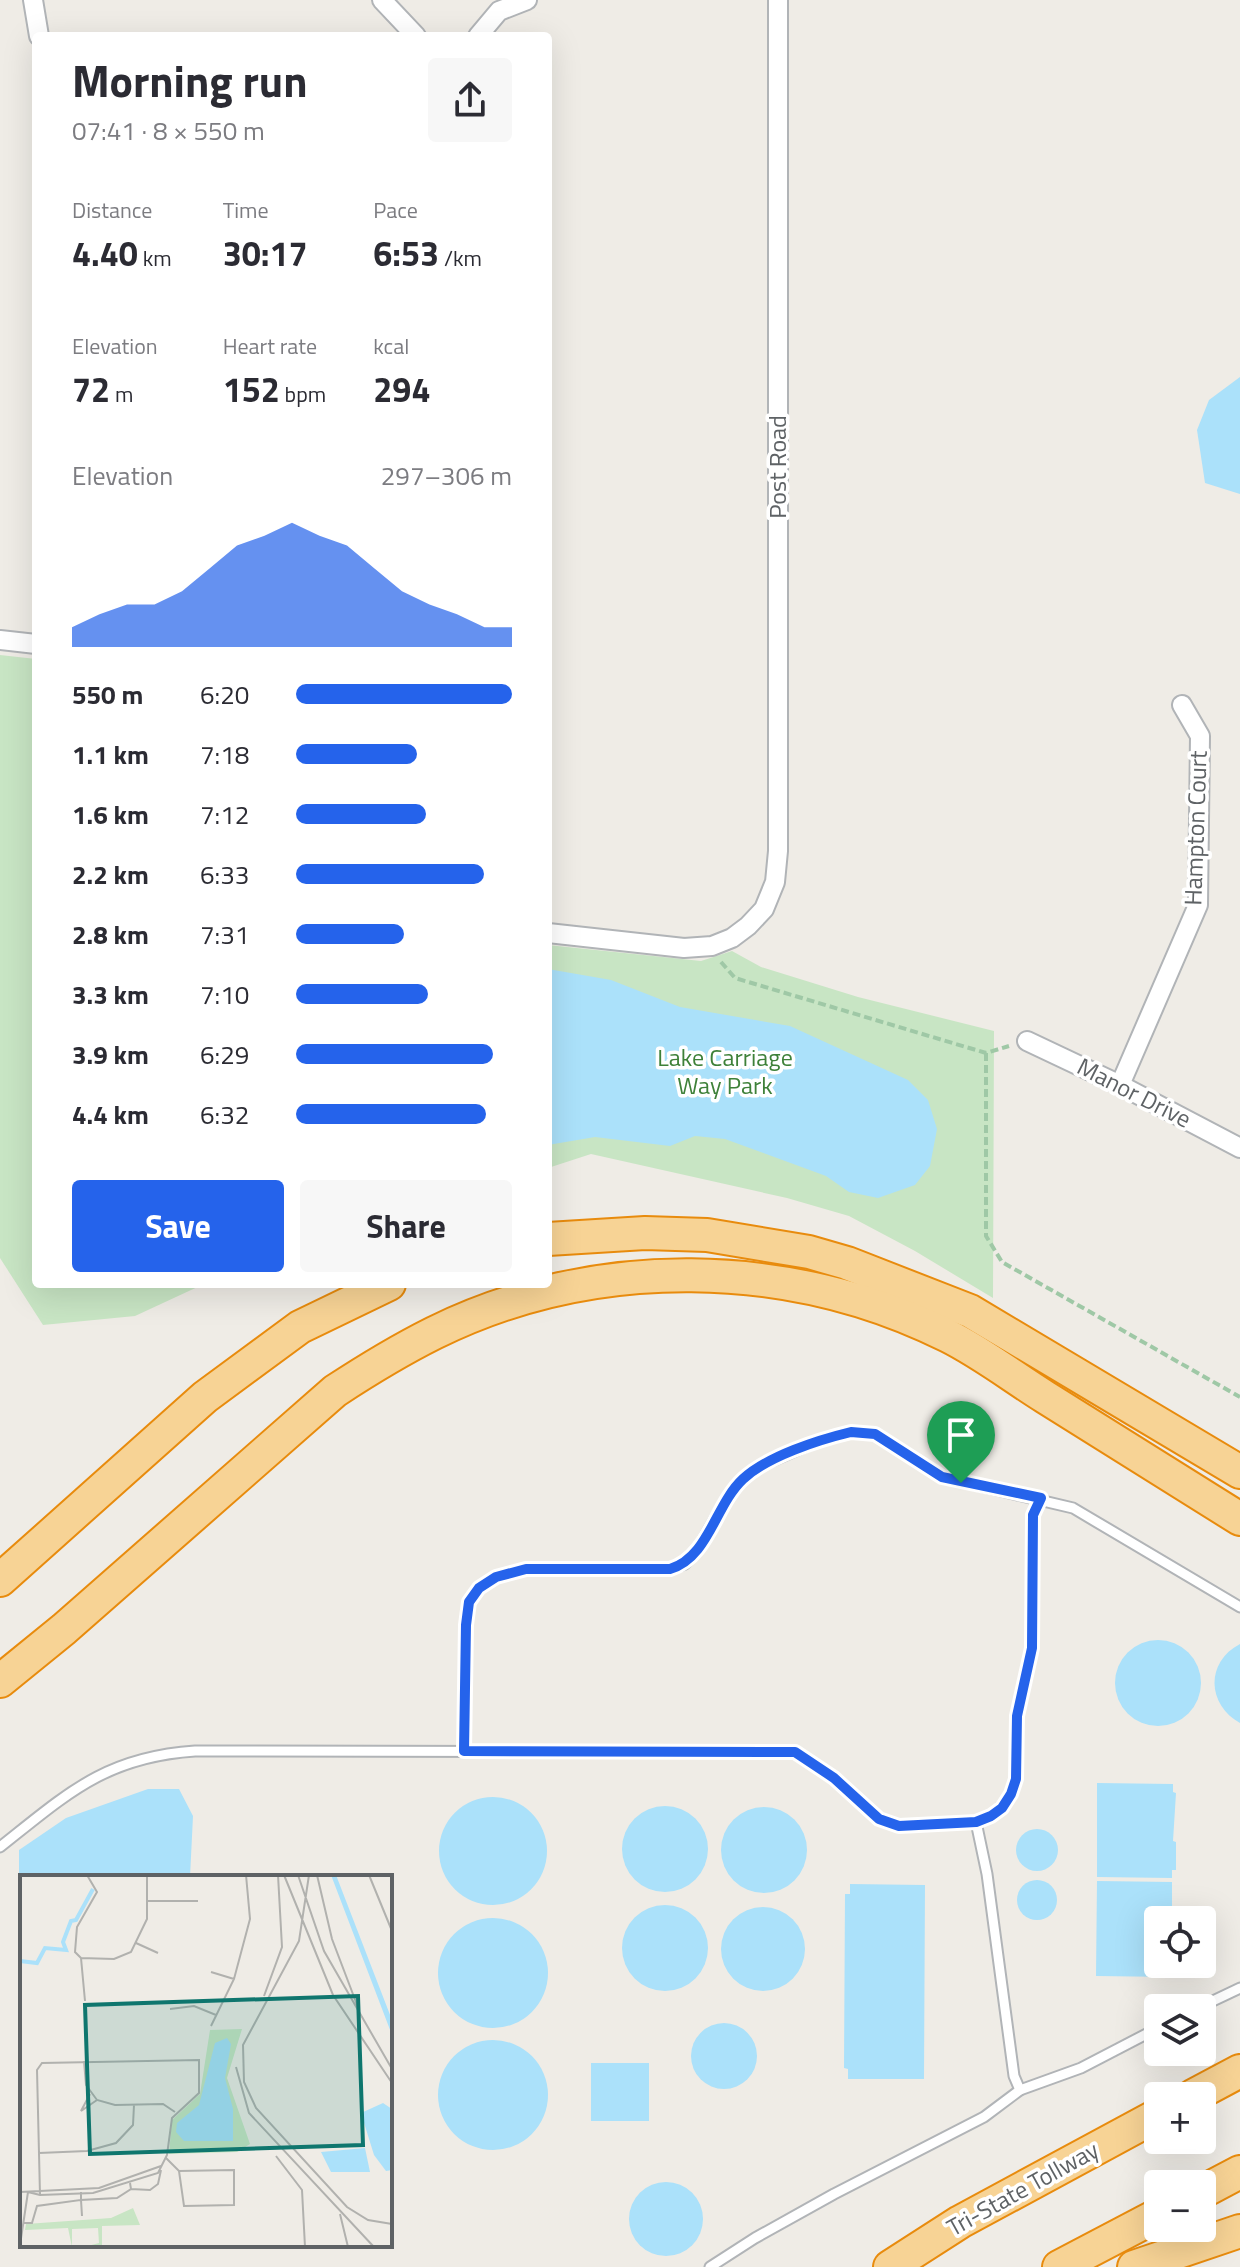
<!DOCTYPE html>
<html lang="en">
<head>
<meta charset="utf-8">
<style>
  :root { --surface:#fff; --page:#f7f7f7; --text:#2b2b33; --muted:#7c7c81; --accent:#2563eb }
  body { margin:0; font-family:"Titillium Web",sans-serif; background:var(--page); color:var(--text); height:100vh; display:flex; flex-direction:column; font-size:30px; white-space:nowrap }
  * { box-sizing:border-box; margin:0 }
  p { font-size:26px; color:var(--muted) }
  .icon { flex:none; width:44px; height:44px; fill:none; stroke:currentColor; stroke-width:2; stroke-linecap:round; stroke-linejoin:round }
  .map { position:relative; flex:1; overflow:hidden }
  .drawer { position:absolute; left:32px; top:32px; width:520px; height:1256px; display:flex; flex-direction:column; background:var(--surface); border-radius:8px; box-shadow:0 8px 32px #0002 }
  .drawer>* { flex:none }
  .fabs { position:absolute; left:1144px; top:1906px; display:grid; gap:16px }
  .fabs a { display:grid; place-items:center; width:72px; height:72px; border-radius:8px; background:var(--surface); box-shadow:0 8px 32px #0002; font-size:40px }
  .pin { position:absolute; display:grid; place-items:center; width:68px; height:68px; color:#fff; margin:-82px -34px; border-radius:50% 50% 50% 0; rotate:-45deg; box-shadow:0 0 8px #0007 }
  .pin .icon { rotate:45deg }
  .round { display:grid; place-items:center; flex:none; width:84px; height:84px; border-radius:8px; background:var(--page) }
  .headline { display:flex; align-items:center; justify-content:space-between; height:136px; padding:0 40px }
  h1 { font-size:44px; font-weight:700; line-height:60px }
  .figures { display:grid; grid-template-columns:repeat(3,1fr); gap:12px; height:136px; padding:8px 40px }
  .figures div { display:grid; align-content:center }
  .figures b { font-size:34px; font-weight:700 }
  .figures small { font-size:22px; font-weight:400 }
  .figures p { font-size:22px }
  .chart { height:224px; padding:16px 40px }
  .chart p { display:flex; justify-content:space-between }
  .chart svg { width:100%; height:144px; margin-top:8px; fill:var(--accent); opacity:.7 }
  .action { display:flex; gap:16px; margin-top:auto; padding:16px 40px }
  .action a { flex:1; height:92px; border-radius:8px; background:var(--accent); color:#fff; font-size:32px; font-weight:700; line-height:92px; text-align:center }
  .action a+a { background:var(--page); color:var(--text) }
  ul { padding:0 40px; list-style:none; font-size:26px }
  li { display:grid; grid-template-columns:128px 96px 1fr; align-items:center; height:60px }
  li i { height:20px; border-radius:10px; background:var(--accent) }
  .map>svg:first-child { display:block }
  .green { fill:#c8e5c4 }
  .water { fill:#abe1fa }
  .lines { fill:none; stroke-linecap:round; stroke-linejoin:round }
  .service-casing { stroke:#b1b4b7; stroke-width:13 }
  .minor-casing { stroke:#b1b4b7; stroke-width:22 }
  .motorway-casing { stroke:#e88b0d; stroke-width:36 }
  .path { stroke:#9fc8a6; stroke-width:4; stroke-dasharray:8 4; stroke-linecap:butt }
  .service { stroke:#fff; stroke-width:9 }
  .minor { stroke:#fff; stroke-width:18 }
  .motorway { stroke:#f7d395; stroke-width:32 }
  .route-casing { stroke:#fff; stroke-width:16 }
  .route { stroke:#2563eb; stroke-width:10 }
  .labels { text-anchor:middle; stroke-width:7; stroke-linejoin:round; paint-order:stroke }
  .street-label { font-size:24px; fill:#5e6265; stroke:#fff }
  .park-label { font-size:24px; fill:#3e8139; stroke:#fff }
  .inset-river { fill:none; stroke:#abe1fa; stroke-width:4 }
  .inset-road { fill:none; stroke:#b1b1ae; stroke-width:2 }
  .view { fill:#0f766e; fill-opacity:0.15; stroke:#0f766e; stroke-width:4 }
  .inset-edge { fill:none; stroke:#5e6265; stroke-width:4 }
</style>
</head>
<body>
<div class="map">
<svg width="1240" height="2267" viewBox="0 0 1240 2267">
  <rect width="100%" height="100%" fill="#efece6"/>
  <g class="green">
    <polygon points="0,655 36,659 36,1284 204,1284 135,1316 43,1325 0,1258"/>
    <polygon points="548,945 701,961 732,951 761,967 858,997 994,1031 993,1298 915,1251 849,1216 787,1198 591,1154 548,1168"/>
  </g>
  <g class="water">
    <polygon points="1240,377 1240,494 1205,483 1197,430 1209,400"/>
    <polygon points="548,969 611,980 680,1007 790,1026 908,1080 928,1100 937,1129 930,1166 915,1185 878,1198 849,1192 826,1176 725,1139 695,1136 670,1146 595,1137 548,1145"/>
    <circle cx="1158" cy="1683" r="43"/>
    <path d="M1240 1644V1723C1207 1705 1205 1662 1240 1644Z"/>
    <polygon points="1097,1783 1173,1784 1173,1792 1176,1793 1173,1841 1176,1842 1176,1870 1172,1870 1172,1878 1097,1877"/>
    <polygon points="148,1789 179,1789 193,1816 190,1877 22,1877 22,1896 19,1896 19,1850 66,1818"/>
    <circle cx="493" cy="1851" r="54"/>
    <circle cx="665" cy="1849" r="43"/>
    <circle cx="764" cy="1850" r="43"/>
    <circle cx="1037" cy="1850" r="21"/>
    <circle cx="1037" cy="1900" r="20"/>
    <polygon points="1097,1881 1172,1882 1172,1920 1158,1920 1158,1964 1171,1964 1171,1977 1096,1976"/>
    <polygon points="850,1884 925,1885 924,2079 848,2079 848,2069 844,2068 845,1894 850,1894"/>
    <circle cx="665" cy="1948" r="43"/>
    <circle cx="763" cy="1949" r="42"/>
    <circle cx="493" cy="1973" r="55"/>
    <circle cx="724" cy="2056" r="33"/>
    <circle cx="493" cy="2095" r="55"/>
    <rect x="591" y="2063" width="58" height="58"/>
    <circle cx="666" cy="2219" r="37"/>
  </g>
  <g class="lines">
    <g class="service-casing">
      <g id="service">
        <polyline points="464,1751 466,1625 469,1602 479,1588 496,1577 526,1569 670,1569 685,1564 698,1548 728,1496 744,1478 763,1465 823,1439 851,1432 875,1434 942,1477 1073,1508 1240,1607"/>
        <polyline points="976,1822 987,1874 1014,2076 1020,2090"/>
        <path d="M0 1847C67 1794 105 1757 195 1751L795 1752 834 1778 879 1819 899 1826 976 1822 991 1816 1002 1808 1011 1794 1016 1779 1017 1716 1032 1648 1033 1515 1041 1498"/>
        <polyline points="1198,2008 1240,1988"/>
        <polyline points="710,2267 755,2238 834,2194 984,2117 1020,2090 1081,2068 1158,2028"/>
      </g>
    </g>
    <g class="minor-casing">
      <g id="minor">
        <polyline points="33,0 39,36"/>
        <polyline points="382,0 416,36"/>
        <polyline points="478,36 499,11 527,0"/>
        <polyline points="0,640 36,644"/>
        <polyline points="548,933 684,948 712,946 732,938 748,926 764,909 775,882 778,851 778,0"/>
        <polyline points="1027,1041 1120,1085 1240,1148"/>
        <polyline points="1120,1085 1198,905 1200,736 1182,705"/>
      </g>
    </g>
    <g class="motorway-casing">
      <g id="motorway">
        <polyline points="548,1239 645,1233 707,1235 809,1252 847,1263 970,1311 1240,1472"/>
        <polyline points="0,1580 205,1397 300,1327 389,1284"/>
        <path d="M0 1681 64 1629 335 1391C367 1370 400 1350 434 1333 594 1254 789 1257 948 1336 982 1353 1013 1377 1045 1397 1110 1438 1175 1479 1240 1519"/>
        <polyline points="1193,2096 1240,2071"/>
        <polyline points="1202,2192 1240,2172"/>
        <polyline points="890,2267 960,2222 1158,2115"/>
        <polyline points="1059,2267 1158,2215"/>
        <polyline points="1134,2267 1240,2231"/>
      </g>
    </g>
    <g class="path">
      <polyline points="721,962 735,978 986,1053 1009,1046"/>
      <polyline points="986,1053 986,1236 1002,1262 1240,1397"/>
    </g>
    <use href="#service" class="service"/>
    <use href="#minor" class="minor"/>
    <use href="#motorway" class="motorway"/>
  </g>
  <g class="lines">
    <g class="route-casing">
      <path id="route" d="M851 1432 875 1434 942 1477 1041 1498 1033 1515 1032 1648 1017 1716 1016 1779 1011 1794 1002 1808 991 1816 976 1822 899 1826 879 1819 834 1778 795 1752 464 1751 466 1625 469 1602 479 1588 496 1577 526 1569H670C709 1557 715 1505 743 1479 768 1456 818 1440 851 1432Z"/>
    </g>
    <use href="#route" class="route"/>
  </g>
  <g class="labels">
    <g class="street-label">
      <text transform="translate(778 467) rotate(-90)" y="8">Post Road</text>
      <text transform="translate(1196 828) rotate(-88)" y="8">Hampton Court</text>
      <text transform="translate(1134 1093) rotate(27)" y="8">Manor Drive</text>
      <text transform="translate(1023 2189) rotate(-29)" y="8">Tri-State Tollway</text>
    </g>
    <g class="park-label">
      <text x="725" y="1066">Lake Carriage<tspan x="725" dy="28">Way Park</tspan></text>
    </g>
  </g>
  <g transform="translate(20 1875)">
    <rect width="372" height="372" fill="#efece6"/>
    <path d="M222 154 207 203 230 269 217 277 149 279 152 245 180 219 190 155ZM113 333 120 350 82 351V372H64L79 368 78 353 52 354V372L48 353 5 355 6 349 91 343Z" fill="#c8e5c4"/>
    <path d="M311 0H316L372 145V160ZM207 163 211 169 205 203 213 234V266H164L156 257 157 248 179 230 195 168ZM363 228 372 234V295L366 296 354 280 341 238ZM345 273 350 297H311L301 277Z" fill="#abe1fa"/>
    <path class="inset-river" d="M0 86 17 88 25 73 46 75 43 67 51 46 56 45 73 14"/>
    <path class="inset-road" d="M264 0 313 120 372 208M278 0 304 76 372 194M289 0 279 66 223 170 224 207 236 233 327 332 348 345 372 349M297 0 312 64 339 135M349 0 372 56M127 26H178M116 68 138 78M61 83 94 84 111 77 127 44V0M61 83 55 77 57 52 77 17 67 0M61 83 65 126M191 97 214 104M244 121 262 72 258 0M150 134 174 131 196 140M191 151 214 104 230 44 226 0M64 186 66 210 77 225 95 230 143 229 155 237M216 192 229 238 354 372M70 219 61 236 77 225M19 278 67 276 96 268 113 250 114 230M256 281 282 315 285 372M146 283 159 296 214 295V330L164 331 159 296M111 314 130 315 138 309 141 295M0 317 79 313 141 291M8 317 20 320 73 318 138 298 147 280 152 243 179 218V185L22 188 17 195 20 320M320 339 328 372M62 341 61 325 97 323 111 314 110 308M3 348H12L17 331 61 325V317M0 370 8 317"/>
    <path class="view" d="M338 121 343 270 70 279 65 130Z"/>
    <rect width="372" height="372" class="inset-edge"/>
  </g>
</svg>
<div class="fabs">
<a><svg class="icon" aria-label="locate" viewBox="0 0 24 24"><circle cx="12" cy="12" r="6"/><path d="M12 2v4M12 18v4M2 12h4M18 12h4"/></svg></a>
<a><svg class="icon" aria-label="layers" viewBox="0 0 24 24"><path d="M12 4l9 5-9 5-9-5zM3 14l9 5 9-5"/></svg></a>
<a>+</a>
<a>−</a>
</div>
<div class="pin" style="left:961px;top:1483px;background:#1e9e55"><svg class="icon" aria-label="arrive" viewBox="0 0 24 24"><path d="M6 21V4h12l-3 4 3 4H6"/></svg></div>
<section class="drawer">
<div class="headline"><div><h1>Morning run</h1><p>07:41 · 8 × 550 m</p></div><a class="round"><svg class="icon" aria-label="share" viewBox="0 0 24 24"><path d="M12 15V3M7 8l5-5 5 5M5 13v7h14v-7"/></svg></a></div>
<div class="figures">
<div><p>Distance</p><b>4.40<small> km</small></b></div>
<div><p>Time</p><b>30:17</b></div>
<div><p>Pace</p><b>6:53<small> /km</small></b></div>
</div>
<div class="figures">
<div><p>Elevation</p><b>72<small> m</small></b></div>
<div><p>Heart rate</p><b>152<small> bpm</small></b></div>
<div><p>kcal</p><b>294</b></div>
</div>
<div class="chart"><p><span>Elevation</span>297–306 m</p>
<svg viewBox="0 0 160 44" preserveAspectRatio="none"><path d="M0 44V38L10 34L20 31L30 31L40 27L50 20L60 13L70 10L80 6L90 10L100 13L110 20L120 27L130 31L140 34L150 38L160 38V44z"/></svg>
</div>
<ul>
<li><b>550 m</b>6:20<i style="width:100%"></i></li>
<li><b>1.1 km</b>7:18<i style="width:56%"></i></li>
<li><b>1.6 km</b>7:12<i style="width:60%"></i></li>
<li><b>2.2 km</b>6:33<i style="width:87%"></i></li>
<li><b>2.8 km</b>7:31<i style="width:50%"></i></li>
<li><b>3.3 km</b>7:10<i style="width:61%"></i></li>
<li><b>3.9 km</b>6:29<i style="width:91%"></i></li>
<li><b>4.4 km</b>6:32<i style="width:88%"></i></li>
</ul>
<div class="action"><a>Save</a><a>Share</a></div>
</section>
</div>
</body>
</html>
